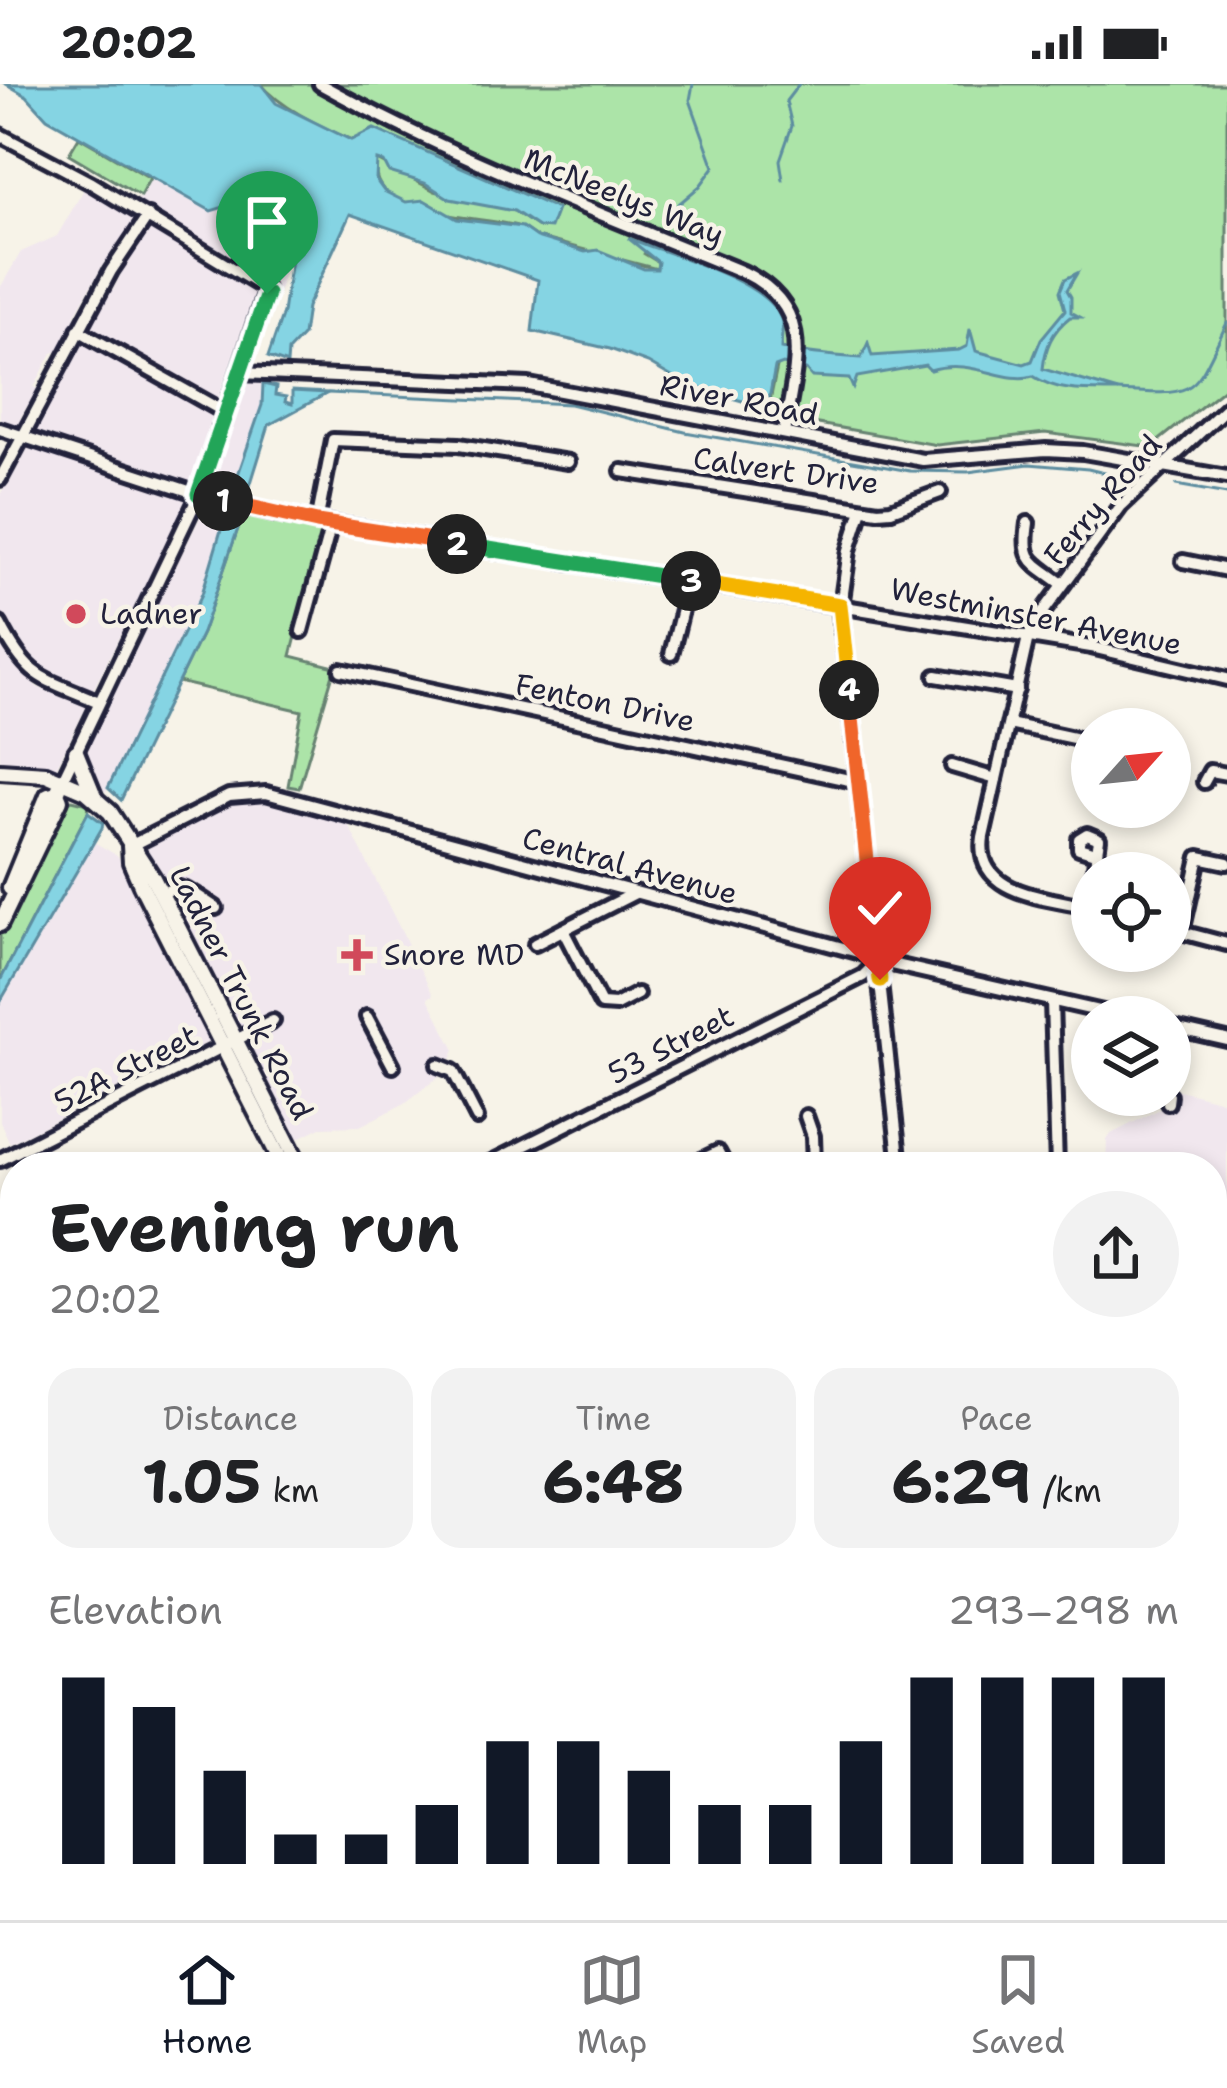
<!DOCTYPE html>
<html lang="en">
<head>
<meta charset="utf-8">
<style>
  :root { --surface:#fff; --page:#f2f2f2; --text:#202124; --muted:#757577; --line:#e0e0e0; --accent:#111827 }
  body { margin:0; font-family:"Shantell Sans",sans-serif; background:var(--page); color:var(--text); height:100vh; display:flex; flex-direction:column; font-size:45px; white-space:nowrap }
  * { box-sizing:border-box; margin:0 }
  p { font-size:39px; color:var(--muted) }
  .icon { flex:none; width:66px; height:66px; fill:none; stroke:currentColor; stroke-width:2; stroke-linecap:round; stroke-linejoin:round }
  .map { position:relative; flex:1; overflow:hidden }
  .panel { position:absolute; left:0px; top:1068px; width:1227px; height:768px; display:flex; flex-direction:column; background:var(--surface); border-radius:48px 48px 0 0; box-shadow:0 6px 18px #0003 }
  .panel>* { flex:none }
  .needle { width:78px; rotate:63deg }
  .tools { position:absolute; left:1071px; top:624px; display:grid; gap:24px }
  .tools a { display:grid; place-items:center; width:120px; height:120px; border-radius:50%; background:var(--surface); box-shadow:0 6px 18px #0003; font-size:60px }
  .pin { position:absolute; display:grid; place-items:center; width:102px; height:102px; color:#fff; margin:-123px -51px; border-radius:50% 50% 50% 0; rotate:-45deg; box-shadow:0 0 12px #0007 }
  .pin .icon { rotate:45deg }
  .km { position:absolute; width:60px; height:60px; margin:-30px; border-radius:50%; background:#222; color:#fff; font-size:33px; line-height:60px; text-align:center }
  .round { display:grid; place-items:center; flex:none; width:126px; height:126px; border-radius:63px; background:var(--page) }
  .headline { display:flex; align-items:center; justify-content:space-between; height:204px; padding:0 48px }
  h1 { font-size:66px; font-weight:700; line-height:90px }
  .stats { display:grid; grid-template-columns:repeat(3,1fr); gap:18px; height:204px; padding:12px 48px }
  .stats div { display:grid; align-content:center; border-radius:30px; background:var(--page); text-align:center }
  .stats b { font-size:60px; font-weight:700 }
  .stats small { font-size:33px; font-weight:400 }
  .stats p { font-size:33px }
  .chart { height:336px; padding:24px 48px }
  .chart p { display:flex; justify-content:space-between }
  .chart svg { width:100%; height:216px; margin-top:12px; stroke:var(--accent); stroke-width:6 }
  .status { display:flex; justify-content:space-between; align-items:center; height:84px; padding:0 60px; background:var(--surface); direction:ltr }
  .status svg { height:33px; fill:currentColor }
  .tabs { display:flex; justify-content:space-around; align-items:center; height:168px; border-top:3px solid var(--line); background:var(--surface); font-size:33px; color:var(--muted) }
  .tabs a { display:grid; justify-items:center; gap:6px }
  .tabs .current { color:var(--accent) }
  .map>svg:first-child { display:block }
  .built { fill:#f1e7ee }
  .green { fill:#ace4a8; stroke:#678372; stroke-width:3 }
  .water { fill:#85d4e3; stroke:#5d8da0; stroke-width:3 }
  .lines { fill:none; stroke-linecap:round; stroke-linejoin:round }
  .stream { stroke:#5d8da0; stroke-width:3 }
  .minor-casing { stroke:#22223b; stroke-width:20 }
  .major-casing { stroke:#22223b; stroke-width:22 }
  .minor { stroke:#f7f3e8; stroke-width:10 }
  .major { stroke:#f7f3e8; stroke-width:14 }
  .split-1-casing { stroke:#fff; stroke-width:24 }
  .split-2-casing { stroke:#fff; stroke-width:24 }
  .split-3-casing { stroke:#fff; stroke-width:24 }
  .split-4-casing { stroke:#fff; stroke-width:24 }
  .split-5-casing { stroke:#fff; stroke-width:24 }
  .split-6-casing { stroke:#fff; stroke-width:24 }
  .split-1 { stroke:#22a559; stroke-width:15 }
  .split-2 { stroke:#f0652b; stroke-width:15 }
  .split-3 { stroke:#22a559; stroke-width:15 }
  .split-4 { stroke:#f5b400; stroke-width:15 }
  .split-5 { stroke:#f0652b; stroke-width:15 }
  .split-6 { stroke:#f5b400; stroke-width:15 }
  .poi-dot { fill:#d1495b; stroke:#f7f3e8; stroke-width:4.5 }
  .labels { text-anchor:middle; stroke-width:9; stroke-linejoin:round; paint-order:stroke }
  .street-label { font-size:30px; fill:#22223b; stroke:#f7f3e8 }
  .poi-label { font-size:30px; fill:#22223b; stroke:#f7f3e8; text-anchor:start }
</style>
</head>
<body>
<div class="status"><b>20:02</b><svg viewBox="0 0 49 12"><path d="M0 12V9h3v3zM5 12V6h3v6zM10 12V3h3v9zM15 12V0h3v12zM26 1h20v11H26zM47 4h2v5h-2z"/></svg></div>
<div class="map">
<svg width="1227" height="1836" viewBox="0 0 1227 1836">
  <rect width="100%" height="100%" fill="#f7f3e8"/>
  <filter id="ink" filterUnits="userSpaceOnUse"><feTurbulence type="fractalNoise" baseFrequency=".00833" numOctaves="2"/><feDisplacementMap in="SourceGraphic" scale="24" xChannelSelector="R" yChannelSelector="G"/><feConvolveMatrix kernelMatrix="1 2 1 2 8 2 1 2 1" color-interpolation-filters="sRGB"/></filter>
  <g filter="url(#ink)">
    <g class="built">
      <polygon points="150,94 211,127 237,119 296,142 277,214 262,194 136,119"/>
      <polygon points="80,100 132,130 136,143 128,146 122,158 126,159 114,175 105,177 74,232 79,235 60,267 52,269 34,303 39,306 34,320 27,322 20,335 26,337 21,344 13,344 0,338 0,204 21,168 57,152 83,107"/>
      <polygon points="151,144 258,206 219,316 88,244 91,233 98,232 108,213 105,208 113,206 122,188 120,182"/>
      <polygon points="84,256 215,329 194,399 35,350 34,343 46,316 51,315 78,267 74,266 78,258"/>
      <polygon points="248,297 263,297 262,321 231,411 223,412 213,409 208,401 242,301"/>
      <polygon points="29,360 188,415 93,606 32,579 0,529 0,411 18,379 17,373 23,362"/>
      <polygon points="207,419 227,426 202,510 106,708 89,695 83,670"/>
      <polygon points="0,549 12,578 37,603 86,623 56,684 22,677 0,679"/>
      <polygon points="256,715 282,718 346,736 433,911 428,914 455,966 446,987 405,1019 360,1042 321,1043 293,1057 142,764 228,721"/>
      <polygon points="92,757 118,772 211,957 10,1059 0,1038 0,919"/>
      <polygon points="1175,1005 1227,1018 1227,1259 1212,1266 1212,1083 1106,1083 1107,1056 1111,1050 1166,1022"/>
    </g>
    <g class="green">
      <path d="M261 0H1227V302L1151 363 1045 349 937 361 767 331 781 264 782 236 643 169 658 178 657 185 536 153C533 151 524 144 520 143 488 131 361 136 377 76L435 107 514 127 538 143 557 125C484 101 306 55 261 0Z"/>
      <polygon points="79,53 150,94 140,112 69,70"/>
      <polygon points="243,430 323,447 291,572 335,583 299,704 288,702 302,627 178,598 202,549"/>
      <polygon points="72,716 89,720 88,728 0,897 0,850 38,783 64,721"/>
    </g>
    <g class="water">
      <path d="M6 0H261L276 19 351 56 374 45 557 125 550 144 538 143 514 127 450 115 425 99 389 88 384 78 377 76 376 96 384 107 406 118 424 116 457 135 522 143 536 153 585 168 598 166 644 185H657L658 178 628 154C664 169 768 196 781 235 784 242 781 256 781 264 805 270 834 272 861 274L868 259 872 272 959 266 967 262 970 245 976 267 1024 280 1032 277 1041 255 1065 226 1060 207 1065 195 1077 189 1067 206 1071 213V228L1080 233H1070C1052 247 1045 264 1043 285L1118 307C1087 307 1059 309 1033 292 1005 301 972 273 930 286L925 281 857 293 853 304 849 295 812 293 806 286 783 280 775 283 769 315 742 317 684 300 648 279 610 265 532 247 538 196 350 130 307 223 303 251 288 267 287 280 268 273 283 229 296 142 237 119 211 127 47 34 27 12Z"/>
      <polygon points="263,300 276,303 275,311 286,313 285,318 292,320 292,307 328,309 269,341 246,415 231,411 262,321"/>
      <polygon points="227,426 243,430 202,549 121,716 108,704 202,510"/>
      <polygon points="88,728 103,739 102,744 0,918 0,897"/>
    </g>
    <g class="lines">
      <g class="stream">
        <polyline points="783,96 780,76 792,42 786,17 799,0"/>
        <polyline points="674,124 700,102 714,83 690,16 693,0"/>
        <path d="M1118 307C1200 312 1192 311 1227 239"/>
        <polyline points="328,309 570,320 685,348 910,387 968,388 1029,380 1088,385 1121,393"/>
        <polyline points="1176,401 1227,410"/>
      </g>
      <g class="minor-casing">
        <g id="minor">
          <path d="M320 0C455 75 600 129 743 188 817 224 795 282 784 349"/>
          <polyline points="0,51 91,99 266,205 196,417 62,697"/>
          <polyline points="78,246 226,329"/>
          <polyline points="240,289 529,301 923,376 1046,366 1083,368 1227,393"/>
          <polyline points="0,345 198,410 275,430 1091,563 1227,595"/>
          <polyline points="622,387 878,427 891,426 940,408"/>
          <polyline points="0,395 111,187 148,132"/>
          <polyline points="862,425 849,466 840,530 900,1083"/>
          <polyline points="317,438 333,356 459,361 568,378"/>
          <path d="M1028 439C1022 478 1032 477 1061 499"/>
          <polyline points="1183,477 1227,486"/>
          <path d="M0 540C30 598 42 593 99 618"/>
          <polyline points="302,547 331,441"/>
          <polyline points="671,570 689,497"/>
          <polyline points="341,586 858,698"/>
          <polyline points="936,592 1017,606"/>
          <polyline points="1009,640 1092,658"/>
          <polyline points="952,682 996,695"/>
          <polyline points="1204,698 1210,687 1227,690"/>
          <polyline points="130,762 229,712 266,709 858,868 878,877 1125,933"/>
          <polyline points="1094,789 1099,755 1087,750 1079,755 1079,764 1098,770"/>
          <polyline points="167,807 176,803 188,807"/>
          <polyline points="195,810 216,824"/>
          <polyline points="1087,822 1092,797"/>
          <path d="M1092 824C1050 813 974 813 983 753L1028 553 1038 535 1121 422 1227 323"/>
          <polyline points="1170,845 1227,860"/>
          <polyline points="563,846 601,920 616,921 637,910"/>
          <polyline points="1182,848 1199,773 1227,779"/>
          <polyline points="535,860 635,809"/>
          <polyline points="1052,917 1057,1083"/>
          <polyline points="367,933 393,982"/>
          <polyline points="1170,943 1227,956"/>
          <polyline points="438,981 453,987 477,1034"/>
          <polyline points="1168,1019 1169,1011"/>
          <polyline points="806,1032 813,1052 814,1083"/>
          <polyline points="0,1076 273,937"/>
          <polyline points="482,1083 863,892 878,877"/>
          <polyline points="687,1083 718,1068 726,1083"/>
          <polyline points="0,1322 15,1314"/>
          <polyline points="0,1439 15,1431"/>
          <polyline points="1212,1485 1227,1515"/>
          <polyline points="0,1550 15,1542"/>
          <polyline points="1212,1584 1227,1577"/>
          <polyline points="0,1663 15,1655"/>
          <polyline points="1212,1743 1227,1736"/>
          <polyline points="447,1821 454,1836"/>
          <polyline points="1118,1821 1125,1836"/>
          <polyline points="108,1836 136,1821"/>
          <polyline points="334,1836 364,1821"/>
          <polyline points="1026,1836 1056,1821"/>
        </g>
      </g>
      <g class="major-casing">
        <g id="major">
          <polyline points="76,668 94,712"/>
          <polyline points="0,687 46,690 86,707 110,728 153,794 300,1083"/>
          <polyline points="130,762 131,778 141,801 284,1083"/>
          <polyline points="10,804 48,711 57,709"/>
          <polyline points="0,840 60,716 57,709 62,697"/>
          <polyline points="662,1821 670,1836"/>
        </g>
      </g>
      <use href="#minor" class="minor"/>
      <use href="#major" class="major"/>
    </g>
  </g>
  <g class="lines" filter="url(#ink)">
    <g class="split-1-casing">
      <polyline id="split-1" points="223,417 198,410 267,210"/>
    </g>
    <g class="split-2-casing">
      <polyline id="split-2" points="223,417 317,438 457,460"/>
    </g>
    <g class="split-3-casing">
      <polyline id="split-3" points="457,460 691,497"/>
    </g>
    <g class="split-4-casing">
      <polyline id="split-4" points="691,497 840,521 849,606"/>
    </g>
    <g class="split-5-casing">
      <polyline id="split-5" points="849,606 874,842"/>
    </g>
    <g class="split-6-casing">
      <polyline id="split-6" points="874,842 880,896"/>
    </g>
    <use href="#split-1" class="split-1"/>
    <use href="#split-2" class="split-2"/>
    <use href="#split-3" class="split-3"/>
    <use href="#split-4" class="split-4"/>
    <use href="#split-5" class="split-5"/>
    <use href="#split-6" class="split-6"/>
  </g>
  <g class="poi-dot">
    <circle cx="76" cy="530" r="12"/>
    <path d="M351 853h12v12h12v12h-12v12h-12v-12h-12v-12h12z"/>
  </g>
  <g class="labels">
    <g class="street-label">
      <text transform="translate(624 113) rotate(22)" y="10">McNeelys Way</text>
      <text transform="translate(739 316) rotate(11)" y="10">River Road</text>
      <text transform="translate(786 387) rotate(8)" y="10">Calvert Drive</text>
      <text transform="translate(1103 416) rotate(-49)" y="10">Ferry Road</text>
      <text transform="translate(1036 533) rotate(11)" y="10">Westminster Avenue</text>
      <text transform="translate(605 619) rotate(12)" y="10">Fenton Drive</text>
      <text transform="translate(630 782) rotate(15)" y="10">Central Avenue</text>
      <text transform="translate(241 909) rotate(63)" y="10">Ladner Trunk Road</text>
      <text transform="translate(671 961) rotate(-27)" y="10">53 Street</text>
      <text transform="translate(126 985) rotate(-27)" y="10">52A Street</text>
    </g>
    <g class="poi-label">
      <text x="100" y="540">Ladner</text>
      <text x="384" y="881">Snore MD</text>
    </g>
  </g>
</svg>
<div class="tools">
<a><svg class="needle" viewBox="-14 -14 28 28"><path d="M0-13l5 13h-10z" fill="#e53935"/><path d="M0 13l5-13h-10z" fill="#757577"/></svg></a>
<a><svg class="icon" aria-label="locate" viewBox="0 0 24 24"><circle cx="12" cy="12" r="6"/><path d="M12 2v4M12 18v4M2 12h4M18 12h4"/></svg></a>
<a><svg class="icon" aria-label="layers" viewBox="0 0 24 24"><path d="M12 4l9 5-9 5-9-5zM3 14l9 5 9-5"/></svg></a>
</div>
<div class="pin" style="left:267px;top:210px;background:#1e9e55"><svg class="icon" aria-label="arrive" viewBox="0 0 24 24"><path d="M6 21V4h12l-3 4 3 4H6"/></svg></div>
<div class="pin" style="left:880px;top:896px;background:#d93025"><svg class="icon" aria-label="check" viewBox="0 0 24 24"><path d="M5 12l5 5 9-10"/></svg></div>
<b class="km" style="left:223px;top:417px">1</b>
<b class="km" style="left:457px;top:460px">2</b>
<b class="km" style="left:691px;top:497px">3</b>
<b class="km" style="left:849px;top:606px">4</b>
<section class="panel">
<div class="headline"><div><h1>Evening run</h1><p>20:02</p></div><a class="round"><svg class="icon" aria-label="share" viewBox="0 0 24 24"><path d="M12 15V3M7 8l5-5 5 5M5 13v7h14v-7"/></svg></a></div>
<div class="stats">
<div><p>Distance</p><b>1.05<small> km</small></b></div>
<div><p>Time</p><b>6:48</b></div>
<div><p>Pace</p><b>6:29<small> /km</small></b></div>
</div>
<div class="chart"><p><span>Elevation</span>293–298 m</p>
<svg viewBox="0 0 160 44" preserveAspectRatio="none"><path d="M5 44V6M15 44V12M25 44V25M35 44V38M45 44V38M55 44V32M65 44V19M75 44V19M85 44V25M95 44V32M105 44V32M115 44V19M125 44V6M135 44V6M145 44V6M155 44V6"/></svg>
</div>
</section>
</div>
<nav class="tabs">
<a class="current"><svg class="icon" aria-label="home" viewBox="0 0 24 24"><path d="M3 11l9-7 9 7M6 9v11h12V9"/></svg>Home</a>
<a><svg class="icon" aria-label="map" viewBox="0 0 24 24"><path d="M3 6l6-2 6 2 6-2v14l-6 2-6-2-6 2zM9 4v14M15 6v14"/></svg>Map</a>
<a><svg class="icon" aria-label="saved" viewBox="0 0 24 24"><path d="M7 4h10v16l-5-4-5 4z"/></svg>Saved</a>
</nav>
</body>
</html>
